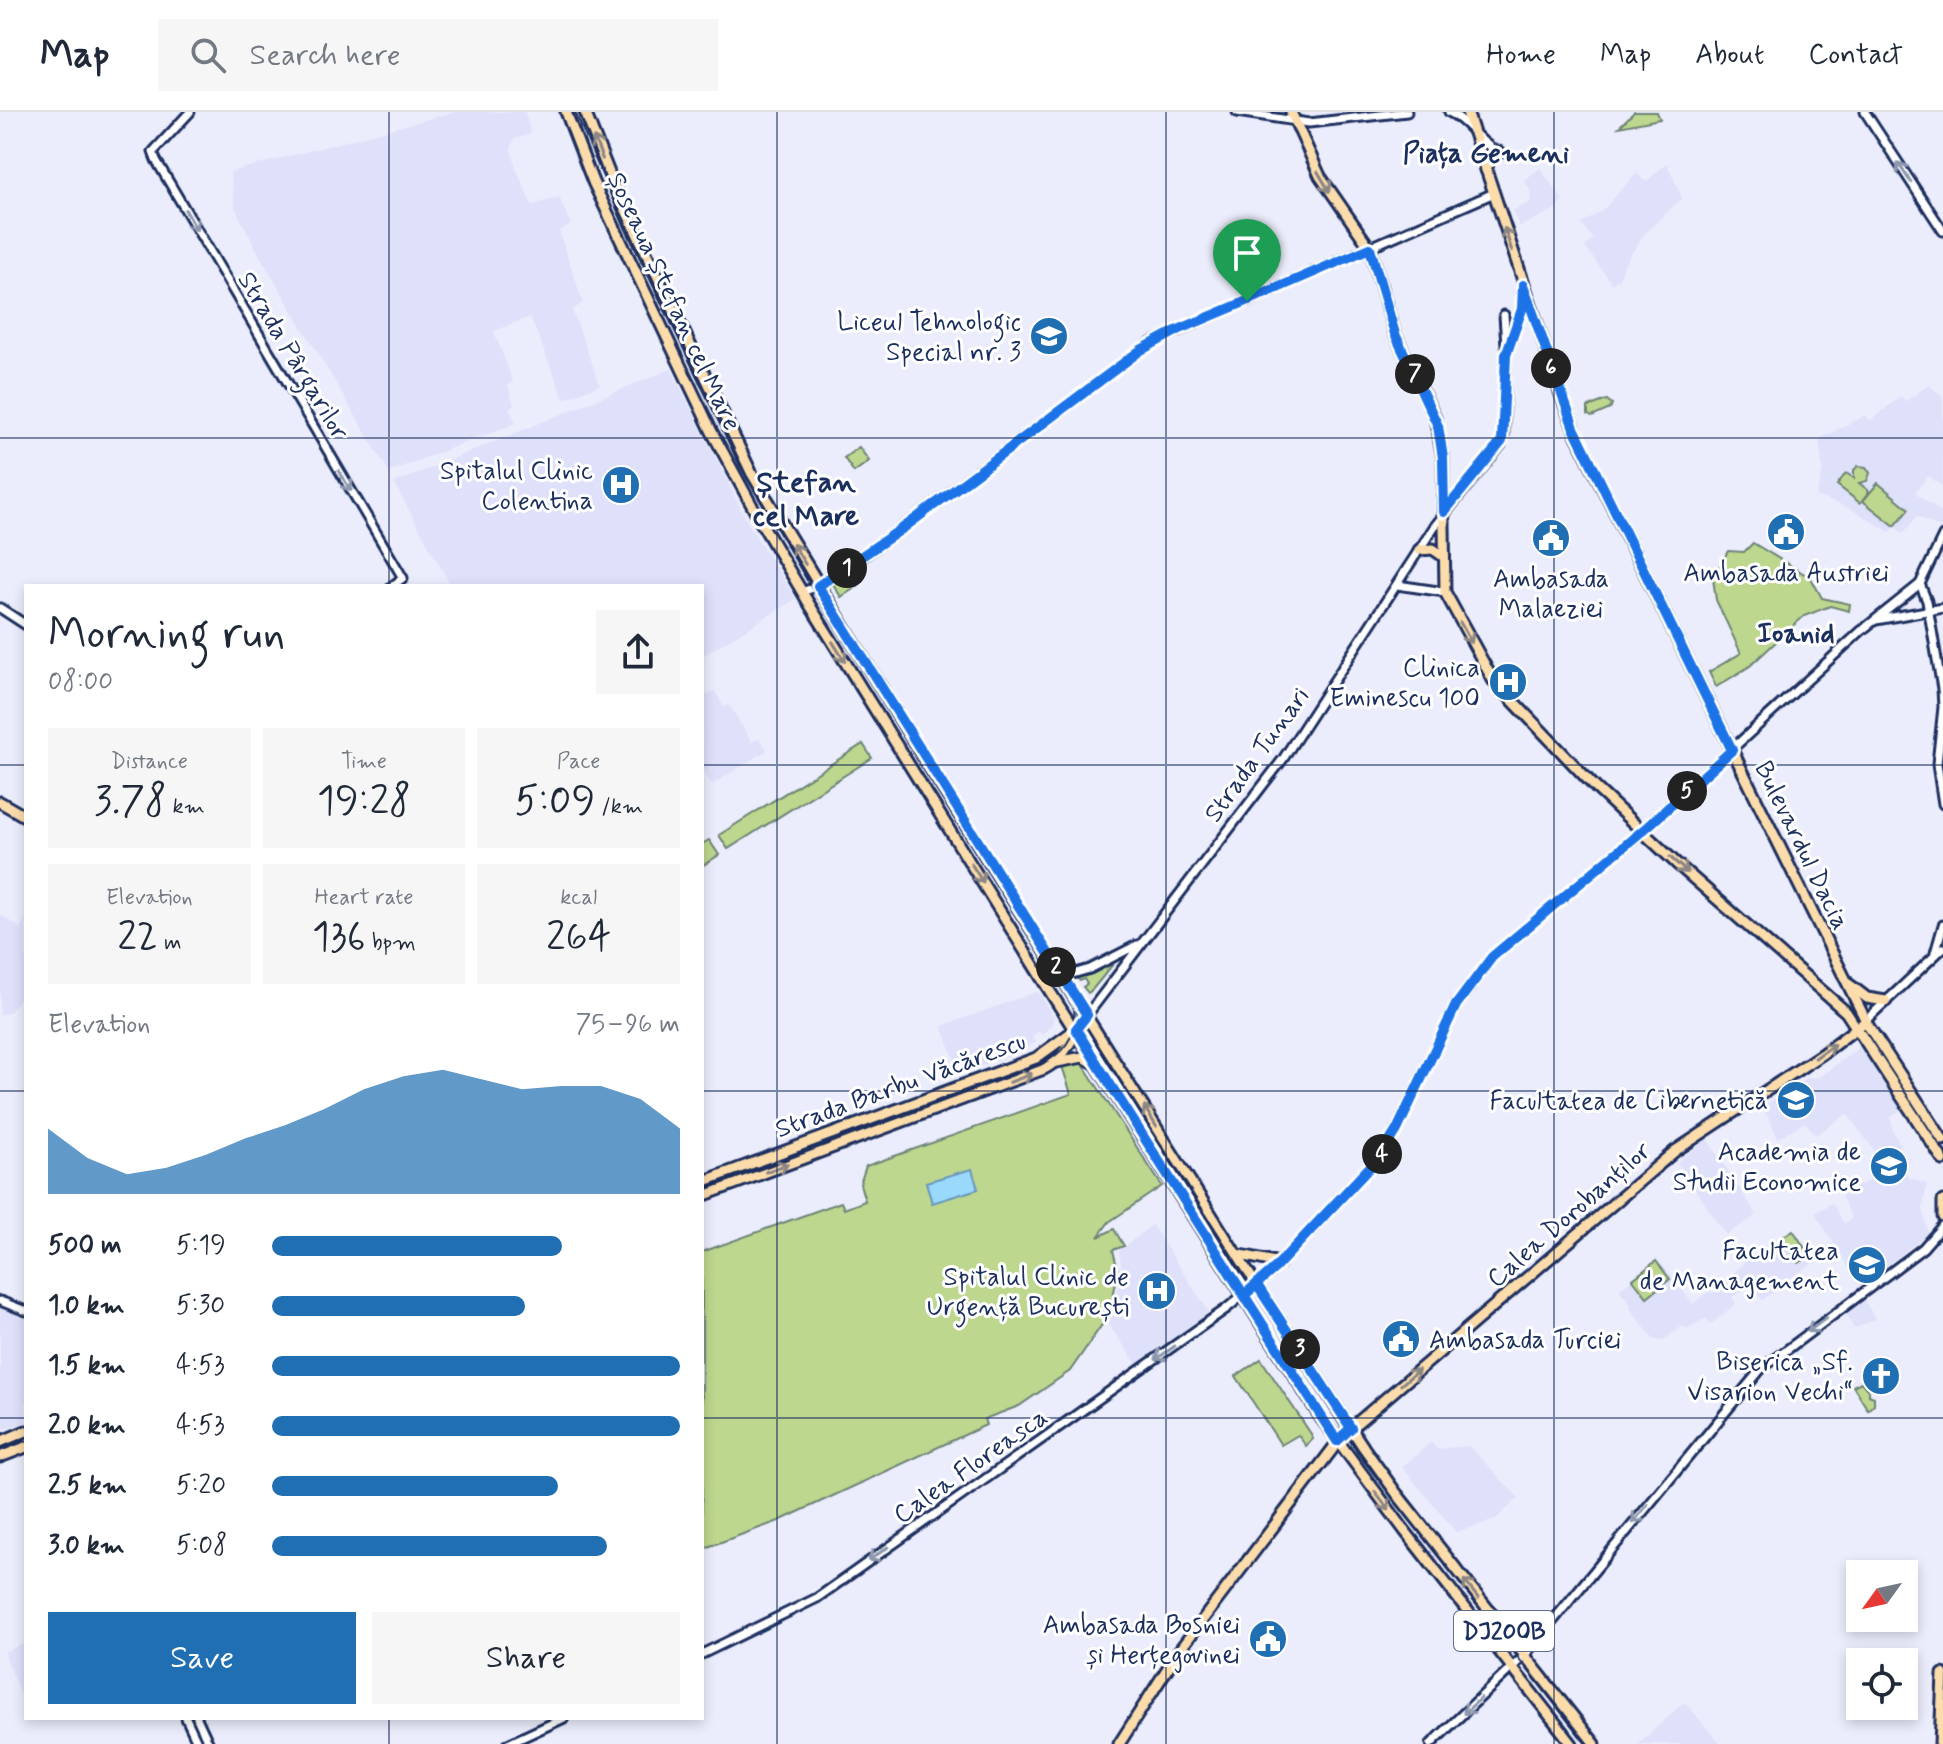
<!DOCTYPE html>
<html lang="en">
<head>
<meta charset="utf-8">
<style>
  :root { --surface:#fff; --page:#f6f6f7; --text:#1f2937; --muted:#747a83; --line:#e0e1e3; --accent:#1f6fb2 }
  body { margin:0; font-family:Mynerve,sans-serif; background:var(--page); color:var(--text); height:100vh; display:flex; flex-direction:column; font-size:30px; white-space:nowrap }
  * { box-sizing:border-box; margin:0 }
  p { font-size:26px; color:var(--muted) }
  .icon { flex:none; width:44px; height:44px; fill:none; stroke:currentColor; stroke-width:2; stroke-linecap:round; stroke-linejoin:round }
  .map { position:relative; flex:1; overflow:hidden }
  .side { position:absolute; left:24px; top:472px; width:680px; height:1136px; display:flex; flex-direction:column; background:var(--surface); border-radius:0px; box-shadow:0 4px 12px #0003 }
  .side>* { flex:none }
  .needle { width:52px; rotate:237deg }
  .controls { position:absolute; left:1846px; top:1448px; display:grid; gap:16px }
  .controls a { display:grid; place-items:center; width:72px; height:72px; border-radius:0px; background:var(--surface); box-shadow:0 4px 12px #0003; font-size:40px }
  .pin { position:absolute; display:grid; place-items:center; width:68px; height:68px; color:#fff; margin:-82px -34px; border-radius:50% 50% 50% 0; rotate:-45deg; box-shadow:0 0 8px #0007 }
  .pin .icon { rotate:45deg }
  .km { position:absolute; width:40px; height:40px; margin:-20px; border-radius:50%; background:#222; color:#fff; font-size:22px; line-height:40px; text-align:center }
  .round { display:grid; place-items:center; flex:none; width:84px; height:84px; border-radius:0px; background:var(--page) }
  .headline { display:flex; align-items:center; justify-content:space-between; height:136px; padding:0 24px }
  h1 { font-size:44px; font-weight:600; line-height:60px }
  .metrics { display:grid; grid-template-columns:repeat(3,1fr); gap:12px; height:136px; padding:8px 24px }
  .metrics div { display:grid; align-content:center; border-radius:0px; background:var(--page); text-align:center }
  .metrics b { font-size:40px; font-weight:600 }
  .metrics small { font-size:22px; font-weight:400 }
  .metrics p { font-size:22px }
  .chart { height:224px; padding:16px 24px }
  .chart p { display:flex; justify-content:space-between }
  .chart svg { width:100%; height:144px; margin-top:8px; fill:var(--accent); opacity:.7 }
  .button { display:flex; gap:16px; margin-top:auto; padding:16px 24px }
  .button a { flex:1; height:92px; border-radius:0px; background:var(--accent); color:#fff; font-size:32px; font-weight:600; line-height:92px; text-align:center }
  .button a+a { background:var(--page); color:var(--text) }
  ul { padding:0 24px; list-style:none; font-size:26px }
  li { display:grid; grid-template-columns:128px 96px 1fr; align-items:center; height:60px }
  li i { height:20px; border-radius:10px; background:var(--accent) }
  header { display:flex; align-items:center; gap:48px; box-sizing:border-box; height:112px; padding:0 40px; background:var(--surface); border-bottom:2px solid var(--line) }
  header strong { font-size:38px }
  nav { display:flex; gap:44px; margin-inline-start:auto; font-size:28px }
  .search { width:560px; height:72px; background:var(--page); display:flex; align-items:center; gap:20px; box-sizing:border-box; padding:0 28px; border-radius:0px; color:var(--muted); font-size:30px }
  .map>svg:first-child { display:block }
  .built { fill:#dfe0fa }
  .green { fill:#bdd78e; stroke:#6c8376; stroke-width:2 }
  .water { fill:#9ad9fc; stroke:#6795bd; stroke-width:2 }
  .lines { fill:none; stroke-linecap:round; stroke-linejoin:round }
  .minor-casing { stroke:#1b2f5e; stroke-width:13 }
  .major-casing { stroke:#1b2f5e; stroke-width:15 }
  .minor { stroke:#fff; stroke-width:7 }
  .major { stroke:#fcdcab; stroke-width:9 }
  .tram { stroke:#1b2f5e; stroke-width:2 }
  .oneway { stroke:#8c8684 }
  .oneway2 { stroke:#8d97ae }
  .route-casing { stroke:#fff; stroke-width:16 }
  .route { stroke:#1a73e8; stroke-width:10 }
  .grid { fill:none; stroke:#1b2f5e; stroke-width:2; stroke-opacity:0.55 }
  .labels { text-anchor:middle; stroke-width:6; stroke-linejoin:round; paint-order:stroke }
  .shield { fill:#fff; stroke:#5f6d8e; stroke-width:2 }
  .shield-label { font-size:24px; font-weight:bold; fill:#1b2f5e }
  .street-label { font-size:26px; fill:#1b2f5e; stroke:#fff }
  .poi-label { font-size:26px; fill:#1b2f5e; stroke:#fff; text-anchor:end }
  .neighbourhood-label { font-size:28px; font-weight:bold; fill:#1b2f5e; stroke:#fff }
  .quarter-label { font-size:30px; font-weight:bold; fill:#1b2f5e; stroke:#fff }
</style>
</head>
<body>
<header>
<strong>Map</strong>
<div class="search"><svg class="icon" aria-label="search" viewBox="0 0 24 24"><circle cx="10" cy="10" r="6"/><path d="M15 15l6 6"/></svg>Search here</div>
<nav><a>Home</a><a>Map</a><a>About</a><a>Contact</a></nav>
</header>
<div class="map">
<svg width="1943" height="1632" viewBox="0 0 1943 1632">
  <rect width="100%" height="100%" fill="#ecedfc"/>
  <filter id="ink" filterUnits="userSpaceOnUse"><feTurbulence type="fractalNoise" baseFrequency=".0125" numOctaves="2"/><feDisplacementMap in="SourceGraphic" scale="16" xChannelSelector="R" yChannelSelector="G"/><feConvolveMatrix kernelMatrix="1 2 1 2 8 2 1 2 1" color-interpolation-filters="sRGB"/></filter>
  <g filter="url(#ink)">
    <g class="built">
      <polygon points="454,0 525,0 531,22 514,27 511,37 516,56 532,93 559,85 571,113 559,119 583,191 572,198 600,273 564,287 530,205 494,219 513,270 508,273 514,294 509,296 516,311 389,360 258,141 235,96 230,60"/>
      <polygon points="1667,51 1682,86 1645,121 1624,153 1619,166 1612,172 1585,135 1593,127 1581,112 1603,98 1636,61 1646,70"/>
      <polygon points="1540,56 1563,88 1557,96 1520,115 1512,99 1531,90 1530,78 1524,68"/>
      <polygon points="671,257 750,415 796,487 702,544 702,474 451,474 394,371"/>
      <polygon points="1928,273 1943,284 1943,375 1928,364 1915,380 1943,402 1942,417 1917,404 1903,422 1895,415 1890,420 1849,396 1816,384 1823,359 1819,327 1866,303 1870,309 1901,284 1906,289"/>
      <polygon points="714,578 724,595 729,593 752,630 759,626 767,638 712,673 702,657 702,586"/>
      <polygon points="0,802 20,816 26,808 26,876 10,900 0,903"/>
      <polygon points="1036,880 1039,881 1054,905 1052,913 1043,923 1038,919 1032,926 1036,930 1022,939 960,962 942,914"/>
      <polygon points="1861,934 1903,996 1891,1005 1893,1019 1901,1033 1892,1039 1908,1065 1927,1072 1923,1096 1928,1122 1860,1174 1815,1101 1832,1091 1844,1111 1852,1107 1841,1084 1881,1061 1873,1044 1874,1038 1847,1002 1816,1023 1805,1010 1778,1026 1764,997 1768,991 1807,966 1819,965"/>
      <polygon points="1707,1027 1757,1103 1726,1123 1677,1050"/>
      <polygon points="1152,1113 1209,1200 1137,1252 1108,1212 1117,1188 1121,1154 1119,1139"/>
      <polygon points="1793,1118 1814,1151 1792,1165 1785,1166 1779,1171 1780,1176 1762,1188 1751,1173 1732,1185 1736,1192 1711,1212 1706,1206 1687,1217 1683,1214 1662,1229 1654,1228 1629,1195 1631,1193 1619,1177 1658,1148 1693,1192 1708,1180 1714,1181 1722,1174 1745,1149"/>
      <polygon points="1864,1187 1875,1207 1854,1217 1844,1197"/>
      <polygon points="0,1195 26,1205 26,1310 0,1319"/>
      <polygon points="1431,1330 1437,1337 1469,1334 1519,1386 1493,1409 1456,1420 1402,1355"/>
      <polygon points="26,1531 26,1596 4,1540"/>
      <polygon points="1684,1590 1721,1632 1638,1632"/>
    </g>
    <g class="green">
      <polygon points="1634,0 1657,0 1660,7 1619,15"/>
      <polygon points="1607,288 1612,292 1610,297 1592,305 1588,303 1588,295"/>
      <polygon points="859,335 869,349 854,360 844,346"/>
      <polygon points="1858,354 1866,355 1870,361 1867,369 1859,371 1869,379 1860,391 1837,373 1846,361 1854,366 1854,358"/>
      <polygon points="1878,371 1909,397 1895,414 1863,389"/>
      <polygon points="1753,431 1811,466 1822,486 1850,492 1849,499 1830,494 1804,504 1750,554 1716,575 1709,560 1741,541 1716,488 1713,466 1728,439 1744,440"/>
      <polygon points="849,461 858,474 841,485 833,472"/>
      <polygon points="863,632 872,646 728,737 719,723"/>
      <polygon points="709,728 719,743 702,754 702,732"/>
      <polygon points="1118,846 1092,878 1088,881 1083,875 1087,872 1084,867 1080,869 1076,865 1092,860"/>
      <polygon points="1075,949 1082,951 1162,1074 1109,1110 1098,1125 1114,1117 1124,1134 1113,1138 1118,1159 1110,1201 1070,1259 1019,1294 984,1307 986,1313 779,1409 702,1437 702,1140 841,1090 844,1097 865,1089 860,1072 866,1054 1071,982 1062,954"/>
      <polygon points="1793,1118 1810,1144 1799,1151 1782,1125"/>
      <polygon points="1656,1149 1670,1167 1647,1185 1633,1167"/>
      <polygon points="1261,1247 1311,1322 1313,1327 1306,1334 1298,1323 1281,1333 1236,1264"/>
      <polygon points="1861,1270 1868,1278 1868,1283 1874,1285 1874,1292 1868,1298 1853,1274"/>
    </g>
    <polygon class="water" points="972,1057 978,1077 932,1091 926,1070"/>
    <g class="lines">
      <g class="minor-casing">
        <g id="minor">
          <polyline points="190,0 153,40 156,48 403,466 392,474"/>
          <polyline points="1237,0 1309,11 1407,0"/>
          <path d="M1449 0C1469 9 1479 32 1499 40"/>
          <polyline points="1865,0 1943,119"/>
          <polyline points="1504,203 1506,233"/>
          <polyline points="1920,472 1927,489 1942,577 1943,595 1937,652 1943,692"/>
          <polyline points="1397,473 1445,480"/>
          <polyline points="802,480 818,474 848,456 1151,231 1494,81"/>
          <polyline points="0,496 26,513"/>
          <polyline points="1876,508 1943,496"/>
          <polyline points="1935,841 1943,813"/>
          <polyline points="1044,870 1090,857 1137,833"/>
          <polyline points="1087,903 1283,647 1434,415 1501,333 1504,323 1506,243 1522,197 1523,176"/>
          <polyline points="1865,909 1943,836"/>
          <polyline points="0,1189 26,1199"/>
          <polyline points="702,1542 817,1486 1226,1197 1270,1161 1375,1050 1390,1031 1456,893 1492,845 1648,714 1861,519 1920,472 1943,424"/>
          <polyline points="186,1606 198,1632"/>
          <polyline points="197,1606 209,1632"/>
          <polyline points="508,1632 564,1606"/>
          <polyline points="1431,1632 1524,1544 1761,1257 1923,1136 1943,1113"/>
        </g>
      </g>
      <g class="major-casing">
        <g id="major">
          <polyline points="566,0 593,70 712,320 762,412 811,495 1044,870 1321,1306 1405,1419 1572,1632"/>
          <polyline points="585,0 613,71 752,362 922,643 1236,1142 1364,1336 1397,1382 1595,1632"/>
          <polyline points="1291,0 1320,64 1370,136 1395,222 1435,306 1443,346 1445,480 1493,568 1596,676 1676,751 1846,900 1943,1048"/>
          <polyline points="1467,0 1560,280 1577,324 1869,915 1943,1028"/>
          <polyline points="1486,58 1490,47 1499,40"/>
          <polyline points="1419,438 1433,437 1443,444"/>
          <polyline points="0,690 26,705"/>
          <polyline points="1850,873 1867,886 1886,889"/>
          <polyline points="1057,950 1083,945 1096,952"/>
          <polyline points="702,1070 1036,946 1076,917"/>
          <path d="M702 1084 1044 957C1070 943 1070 924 1087 903"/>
          <polyline points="1943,1089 1943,1105"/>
          <polyline points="1236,1142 1280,1151"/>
          <polyline points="0,1330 26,1319"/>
          <polyline points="0,1345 26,1335"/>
          <polyline points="1119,1632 1178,1540 1344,1322 1675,1039 1822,942 1862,912"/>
          <polyline points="1940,1632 1943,1562"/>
        </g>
      </g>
      <use href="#minor" class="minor"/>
      <use href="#major" class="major"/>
      <g class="tram">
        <polyline points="575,0 622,109 740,354 821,492 982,751 1359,1343 1586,1632"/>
        <path d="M702 1079 1040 953C1063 942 1078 924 1074 897"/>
        <polyline points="0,1336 26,1326"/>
      </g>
    </g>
    <defs><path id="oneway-shaft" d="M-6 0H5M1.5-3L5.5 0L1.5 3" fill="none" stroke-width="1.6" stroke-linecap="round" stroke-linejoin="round" transform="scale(2)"/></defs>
    <g class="oneway">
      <use href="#oneway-shaft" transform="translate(598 36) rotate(-112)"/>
      <use href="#oneway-shaft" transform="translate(1324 70) rotate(59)"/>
      <use href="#oneway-shaft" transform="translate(1508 127) rotate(-108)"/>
      <use href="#oneway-shaft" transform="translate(799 442) rotate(-121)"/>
      <use href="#oneway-shaft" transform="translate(1466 521) rotate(61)"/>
      <use href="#oneway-shaft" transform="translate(839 540) rotate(58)"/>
      <use href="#oneway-shaft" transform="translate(1679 753) rotate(42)"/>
      <use href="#oneway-shaft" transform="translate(977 761) rotate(58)"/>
      <use href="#oneway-shaft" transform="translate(1825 939) rotate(-36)"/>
      <use href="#oneway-shaft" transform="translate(1021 966) rotate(-21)"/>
      <use href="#oneway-shaft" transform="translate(1150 1004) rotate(-121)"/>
      <use href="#oneway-shaft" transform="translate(777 1056) rotate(-20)"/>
      <use href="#oneway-shaft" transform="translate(1410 1265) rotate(-41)"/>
      <use href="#oneway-shaft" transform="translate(1382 1389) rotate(53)"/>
      <use href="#oneway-shaft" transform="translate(1471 1477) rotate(-128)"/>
    </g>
    <g class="oneway2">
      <use href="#oneway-shaft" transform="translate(1904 60) rotate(-124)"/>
      <use href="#oneway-shaft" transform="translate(191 108) rotate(60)"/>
      <use href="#oneway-shaft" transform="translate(345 369) rotate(59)"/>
      <use href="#oneway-shaft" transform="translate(1817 1213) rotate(143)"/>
      <use href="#oneway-shaft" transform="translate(1165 1241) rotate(145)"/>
      <use href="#oneway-shaft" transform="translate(1640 1402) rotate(129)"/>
      <use href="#oneway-shaft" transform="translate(878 1442) rotate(145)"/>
      <use href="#oneway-shaft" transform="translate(1472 1594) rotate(137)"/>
    </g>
  </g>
  <g class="lines" filter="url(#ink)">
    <g class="route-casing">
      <polyline id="route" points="1247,189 1178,218 1141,238 906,414 818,474 1087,903 1076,917 1098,953 1244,1183 1257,1173 1351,1316 1337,1329 1244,1183 1275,1156 1382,1042 1397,1018 1456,893 1492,845 1648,714 1732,638 1574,316 1523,173 1522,197 1506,243 1502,329 1444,400 1443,346 1438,314 1395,222 1370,136 1247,189"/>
    </g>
    <use href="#route" class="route"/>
  </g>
  <path class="grid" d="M389 0V474M777 0V1632M1166 0V1632M1554 0V1632M0 326H1943M0 653H26M702 653H1943M0 979H26M702 979H1943M0 1306H26M702 1306H1943M389 1606V1632"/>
  <defs>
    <g id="university-disc" transform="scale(2)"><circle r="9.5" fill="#1f6fb2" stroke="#fff"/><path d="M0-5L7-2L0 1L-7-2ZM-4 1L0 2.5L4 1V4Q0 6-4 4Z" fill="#fff"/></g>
    <g id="hospital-disc" transform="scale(2)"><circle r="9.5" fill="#1f6fb2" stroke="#fff"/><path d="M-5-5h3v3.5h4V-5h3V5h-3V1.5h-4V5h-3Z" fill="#fff"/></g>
    <g id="civic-disc" transform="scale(2)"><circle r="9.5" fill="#1f6fb2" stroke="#fff"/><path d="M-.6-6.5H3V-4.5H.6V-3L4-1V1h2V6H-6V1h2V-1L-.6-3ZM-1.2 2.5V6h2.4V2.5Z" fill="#fff"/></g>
    <g id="church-disc" transform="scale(2)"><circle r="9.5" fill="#1f6fb2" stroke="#fff"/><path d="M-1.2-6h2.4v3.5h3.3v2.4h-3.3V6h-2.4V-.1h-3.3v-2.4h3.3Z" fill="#fff"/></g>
  </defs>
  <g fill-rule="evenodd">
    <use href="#university-disc" x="1049" y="224"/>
    <use href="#hospital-disc" x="621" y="373"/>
    <use href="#civic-disc" x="1786" y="420"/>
    <use href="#civic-disc" x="1551" y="426"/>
    <use href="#hospital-disc" x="1508" y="570"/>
    <use href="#university-disc" x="1796" y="988"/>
    <use href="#university-disc" x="1889" y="1054"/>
    <use href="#university-disc" x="1867" y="1153"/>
    <use href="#hospital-disc" x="1157" y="1179"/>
    <use href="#civic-disc" x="1401" y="1227"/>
    <use href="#church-disc" x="1881" y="1264"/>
    <use href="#civic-disc" x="1268" y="1527"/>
  </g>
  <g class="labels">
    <rect class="shield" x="1454" y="1499" width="100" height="40" rx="6"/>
    <g class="shield-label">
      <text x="1504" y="1527">DJ200B</text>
    </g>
    <g class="street-label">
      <text transform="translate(675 189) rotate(65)" y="9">Șoseaua Ștefan cel Mare</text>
      <text transform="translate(294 243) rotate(59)" y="9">Strada Pârgarilor</text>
      <text transform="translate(1256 642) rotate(-54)" y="9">Strada Tunari</text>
      <text transform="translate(1803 733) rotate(64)" y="9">Bulevardul Dacia</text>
      <text transform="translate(900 972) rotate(-20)" y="9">Strada Barbu Văcărescu</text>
      <text transform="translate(1568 1102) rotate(-41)" y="9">Calea Dorobanților</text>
      <text transform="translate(970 1353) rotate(-35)" y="9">Calea Floreasca</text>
    </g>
    <g class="poi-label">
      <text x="1021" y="218">Liceul Tehnologic<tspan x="1021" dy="30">Special nr. 3</tspan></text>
      <text x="593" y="367">Spitalul Clinic<tspan x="593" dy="30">Colentina</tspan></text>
      <text x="1786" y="469" text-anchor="middle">Ambasada Austriei</text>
      <text x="1551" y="475" text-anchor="middle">Ambasada<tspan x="1551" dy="30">Malaeziei</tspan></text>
      <text x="1480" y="564">Clinica<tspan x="1480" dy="30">Eminescu 100</tspan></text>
      <text x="1768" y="997">Facultatea de Cibernetică</text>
      <text x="1861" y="1048">Academia de<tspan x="1861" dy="30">Studii Economice</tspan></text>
      <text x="1839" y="1147">Facultatea<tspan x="1839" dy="30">de Management</tspan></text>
      <text x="1129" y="1173">Spitalul Clinic de<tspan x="1129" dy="30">Urgență București</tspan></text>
      <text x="1429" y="1236" text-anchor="start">Ambasada Turciei</text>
      <text x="1853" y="1258">Biserica „Sf.<tspan x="1853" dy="30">Visarion Vechi“</tspan></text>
      <text x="1240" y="1521">Ambasada Bosniei<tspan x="1240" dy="30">și Herțegovinei</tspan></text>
    </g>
    <g class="neighbourhood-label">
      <text x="1486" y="50">Piața Gemeni</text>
      <text x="1796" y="530">Ioanid</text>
    </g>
    <g class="quarter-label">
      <text x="806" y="379">Ștefan<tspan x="806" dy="34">cel Mare</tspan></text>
    </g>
  </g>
</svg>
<div class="controls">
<a><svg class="needle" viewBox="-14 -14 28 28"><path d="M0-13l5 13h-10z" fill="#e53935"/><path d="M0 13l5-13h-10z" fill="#747a83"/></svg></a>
<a><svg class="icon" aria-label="locate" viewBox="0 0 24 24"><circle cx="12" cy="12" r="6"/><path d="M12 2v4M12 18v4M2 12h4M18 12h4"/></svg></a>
</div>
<div class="pin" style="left:1247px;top:189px;background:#1e9e55"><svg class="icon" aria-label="arrive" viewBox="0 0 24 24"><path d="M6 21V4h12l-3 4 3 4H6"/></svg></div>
<b class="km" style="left:847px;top:456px">1</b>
<b class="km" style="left:1056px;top:855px">2</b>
<b class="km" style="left:1300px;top:1237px">3</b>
<b class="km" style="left:1382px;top:1042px">4</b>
<b class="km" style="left:1687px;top:679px">5</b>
<b class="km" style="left:1551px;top:256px">6</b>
<b class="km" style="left:1415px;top:262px">7</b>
<section class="side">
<div class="headline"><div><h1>Morning run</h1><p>08:00</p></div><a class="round"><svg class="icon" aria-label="share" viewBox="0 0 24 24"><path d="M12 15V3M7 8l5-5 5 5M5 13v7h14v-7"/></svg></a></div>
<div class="metrics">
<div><p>Distance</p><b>3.78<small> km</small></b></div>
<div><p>Time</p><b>19:28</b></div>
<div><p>Pace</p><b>5:09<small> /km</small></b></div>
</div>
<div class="metrics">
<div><p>Elevation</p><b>22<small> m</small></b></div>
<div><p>Heart rate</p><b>136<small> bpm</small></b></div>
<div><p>kcal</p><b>264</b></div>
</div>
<div class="chart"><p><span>Elevation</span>75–96 m</p>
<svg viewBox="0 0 160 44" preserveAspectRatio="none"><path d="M0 44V24L10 33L20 38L30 36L40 32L50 27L60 23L70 18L80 12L90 8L100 6L110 9L120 12L130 11L140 11L150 15L160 24V44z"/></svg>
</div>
<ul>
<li><b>500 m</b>5:19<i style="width:71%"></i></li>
<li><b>1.0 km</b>5:30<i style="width:62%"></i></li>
<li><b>1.5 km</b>4:53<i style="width:100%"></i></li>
<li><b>2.0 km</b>4:53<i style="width:100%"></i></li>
<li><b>2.5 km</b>5:20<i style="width:70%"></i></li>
<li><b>3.0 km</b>5:08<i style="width:82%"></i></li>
</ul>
<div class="button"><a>Save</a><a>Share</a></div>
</section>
</div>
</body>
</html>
